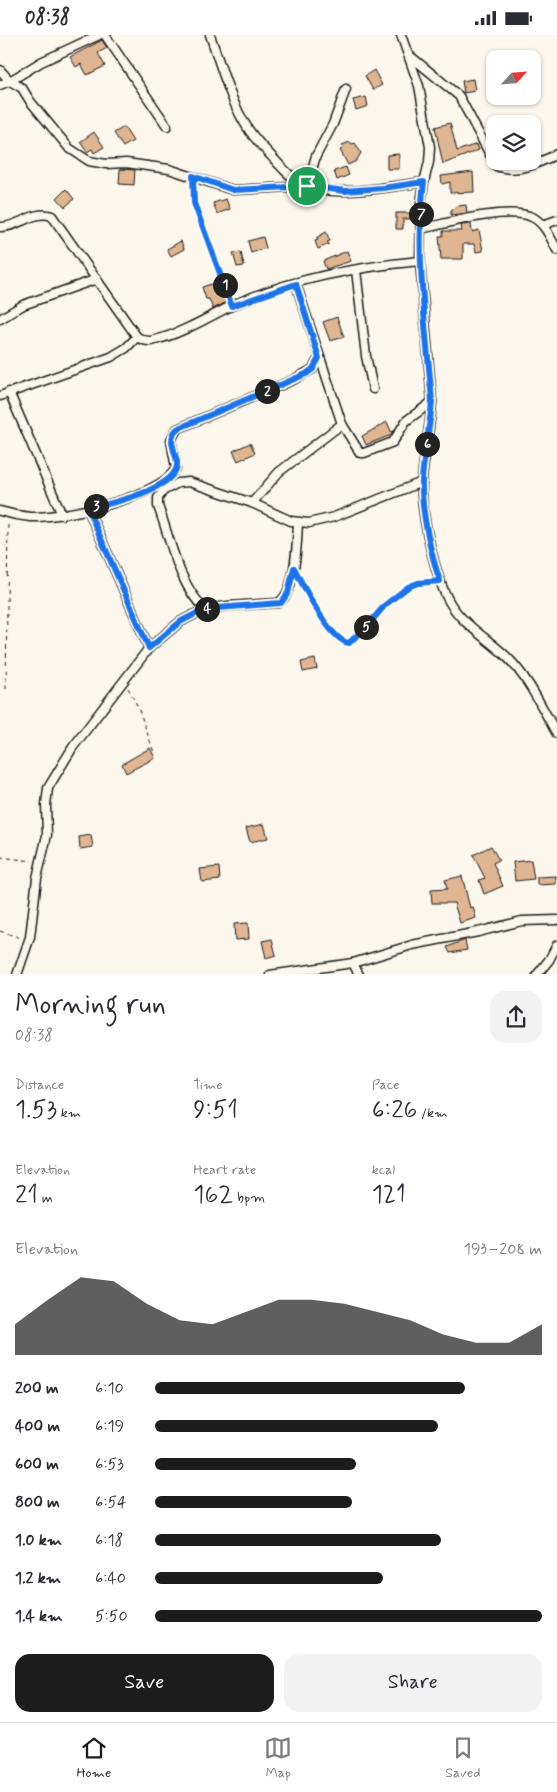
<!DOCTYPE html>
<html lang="en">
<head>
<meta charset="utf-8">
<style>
  :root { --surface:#fff; --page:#f2f2f3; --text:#2b2b33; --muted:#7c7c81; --line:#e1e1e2; --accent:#1c1c1c }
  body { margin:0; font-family:Mynerve,sans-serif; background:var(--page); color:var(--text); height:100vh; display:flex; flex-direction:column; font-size:19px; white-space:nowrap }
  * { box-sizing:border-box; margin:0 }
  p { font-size:16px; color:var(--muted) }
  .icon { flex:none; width:28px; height:28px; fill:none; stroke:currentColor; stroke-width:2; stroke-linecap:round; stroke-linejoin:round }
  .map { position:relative; height:939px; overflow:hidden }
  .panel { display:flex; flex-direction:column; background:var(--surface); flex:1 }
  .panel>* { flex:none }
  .needle { width:32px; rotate:64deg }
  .tools { position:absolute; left:486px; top:15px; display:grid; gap:10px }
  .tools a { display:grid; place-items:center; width:55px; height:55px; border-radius:10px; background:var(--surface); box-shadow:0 1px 4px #0004; font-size:25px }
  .pin { position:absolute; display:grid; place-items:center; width:42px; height:42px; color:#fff; margin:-21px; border:2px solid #fff; border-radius:50%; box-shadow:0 1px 5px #0007 }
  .km { position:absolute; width:25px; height:25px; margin:-12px; border-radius:50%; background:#222; color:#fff; font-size:14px; line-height:25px; text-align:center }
  .round { display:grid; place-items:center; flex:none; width:52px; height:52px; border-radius:15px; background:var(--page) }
  .head { display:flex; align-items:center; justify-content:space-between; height:85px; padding:0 15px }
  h1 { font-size:28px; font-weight:600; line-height:38px }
  .metrics { display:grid; grid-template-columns:repeat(3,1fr); gap:8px; height:85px; padding:5px 15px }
  .metrics div { display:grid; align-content:center }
  .metrics b { font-size:25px; font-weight:600 }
  .metrics small { font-size:14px; font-weight:400 }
  .metrics p { font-size:14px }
  .chart { height:140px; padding:10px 15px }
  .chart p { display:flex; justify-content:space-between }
  .chart svg { width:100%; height:90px; margin-top:5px; fill:var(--accent); opacity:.7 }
  .button { display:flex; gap:10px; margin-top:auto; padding:10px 15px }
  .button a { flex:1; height:58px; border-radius:15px; background:var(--accent); color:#fff; font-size:20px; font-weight:600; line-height:58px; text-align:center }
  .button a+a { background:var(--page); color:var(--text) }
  ul { padding:0 15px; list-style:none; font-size:16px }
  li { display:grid; grid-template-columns:80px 60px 1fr; align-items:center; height:38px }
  li i { height:12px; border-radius:6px; background:var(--accent) }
  .status { display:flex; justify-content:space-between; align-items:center; height:35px; padding:0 25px; background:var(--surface); direction:ltr }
  .status svg { height:14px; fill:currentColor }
  .menu { display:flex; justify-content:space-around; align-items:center; height:70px; border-top:1px solid var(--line); background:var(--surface); font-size:14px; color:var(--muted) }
  .menu a { display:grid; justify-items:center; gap:2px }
  .menu .selected { color:var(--accent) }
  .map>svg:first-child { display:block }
  .building { fill:#e0b591; stroke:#1c1c1c }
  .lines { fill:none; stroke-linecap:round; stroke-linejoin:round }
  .minor-casing { stroke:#1c1c1c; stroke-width:11 }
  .path { stroke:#1c1c1c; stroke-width:1; stroke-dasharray:4 4; stroke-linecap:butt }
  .minor { stroke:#fbf7ec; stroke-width:8 }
  .route-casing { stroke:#fff; stroke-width:10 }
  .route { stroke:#1a73e8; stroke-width:6 }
</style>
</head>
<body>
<div class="status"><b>08:38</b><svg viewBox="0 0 49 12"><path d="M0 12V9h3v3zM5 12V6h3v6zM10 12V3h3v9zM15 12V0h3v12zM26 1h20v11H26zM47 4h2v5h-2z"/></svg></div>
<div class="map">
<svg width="557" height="940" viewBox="0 0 557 940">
  <rect width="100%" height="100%" fill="#fbf7ec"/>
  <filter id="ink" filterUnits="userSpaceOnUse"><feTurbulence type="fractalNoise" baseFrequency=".02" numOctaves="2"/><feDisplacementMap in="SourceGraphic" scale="10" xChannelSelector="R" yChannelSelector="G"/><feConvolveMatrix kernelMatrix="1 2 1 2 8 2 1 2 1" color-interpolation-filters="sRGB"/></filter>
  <g filter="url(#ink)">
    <g class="building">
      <polygon points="102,5 107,13 98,18 105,31 87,40 81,29 76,32 70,22"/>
      <polygon points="374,35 382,50 373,55 365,41"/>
      <polygon points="473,44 475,56 464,58 462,46"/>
      <polygon points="366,62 368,71 356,75 353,65"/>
      <polygon points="450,88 457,116 477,109 479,115 443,129 435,92"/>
      <polygon points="124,92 133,106 123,112 114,98"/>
      <polygon points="94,97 104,112 94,118 92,114 87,117 80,107"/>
      <polygon points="350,107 352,109 355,108 361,118 356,126 348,130 340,115 344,113 342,110"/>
      <polygon points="399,119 399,134 387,134 387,120"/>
      <polygon points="346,132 349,140 337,145 334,136"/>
      <polygon points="120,134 135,135 134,150 119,149"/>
      <polygon points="473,137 474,157 450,158 450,147 442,149 441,141"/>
      <polygon points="66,154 74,164 65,172 57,163"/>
      <polygon points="226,164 230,174 217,179 213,168"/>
      <polygon points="466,170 467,178 451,180 451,175 458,171"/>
      <polygon points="396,178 410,178 410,184 403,184 403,194 396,194"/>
      <polygon points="471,189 472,197 479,195 483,216 476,217 474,209 463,209 463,224 441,224 439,201 443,201 443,196 462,196 461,190"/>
      <polygon points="326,197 330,206 327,207 329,209 318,214 315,206 318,205 316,203"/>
      <polygon points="263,202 266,213 251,218 248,206"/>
      <polygon points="181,206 184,214 171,221 167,214"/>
      <polygon points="347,216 351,226 326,234 323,226"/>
      <polygon points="241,217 244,231 237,232 233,218"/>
      <polygon points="218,247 222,259 225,257 229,266 213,274 209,264 206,264 202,252"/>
      <polygon points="337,282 344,302 330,306 323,287"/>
      <polygon points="387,387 392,398 391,400 366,410 362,401"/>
      <polygon points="250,408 255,418 238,426 233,416"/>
      <polygon points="315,624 317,634 303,637 301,627"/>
      <polygon points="150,713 155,723 126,738 122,729"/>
      <polygon points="264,789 268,803 250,807 246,793"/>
      <polygon points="91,800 93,812 80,814 79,802"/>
      <polygon points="491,811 499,825 493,828 503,851 484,859 479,845 485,843 473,820"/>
      <polygon points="531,825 534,844 515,846 513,827"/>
      <polygon points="219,832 220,845 202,847 200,834"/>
      <polygon points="462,841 470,873 473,872 476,883 460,888 454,868 432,868 431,855 447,854 445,845"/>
      <polygon points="556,841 556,849 537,850 537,842"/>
      <polygon points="248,888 249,904 235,905 234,889"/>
      <polygon points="272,904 276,920 266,923 262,906"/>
      <polygon points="465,905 467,915 450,918 447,912"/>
    </g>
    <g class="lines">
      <g class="minor-casing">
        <g id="minor">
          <polyline points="105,0 167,91"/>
          <path d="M210 0C220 28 231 68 247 92 254 104 265 114 274 124 283 134 294 146 306 151 335 163 393 151 424 147"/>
          <path d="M401 0 419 51 430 112 429 127 424 147 421 168 420 226 432 367C430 393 424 419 422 446 420 475 435 543 450 568 464 591 489 604 508 623 529 644 542 673 557 699"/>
          <path d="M409 20 459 61 496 131C516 139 539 128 557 119"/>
          <polyline points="0,35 10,46 22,53 30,66 69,113 89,126 106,129 126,128 169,134 233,155 307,151 316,121 333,89 346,54"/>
          <polyline points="0,50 10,46 41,27 99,0"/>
          <polyline points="543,190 557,185"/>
          <path d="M0 192C18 193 34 174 52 181L137 302C142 305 149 307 155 305 177 300 204 285 225 274 284 245 355 232 420 226"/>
          <path d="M421 194C447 188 508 171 532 182 545 188 551 204 557 215"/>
          <polyline points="356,235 366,321 373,354"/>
          <polyline points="296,249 336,371 342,389 360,418 364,418 393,407 406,386 432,367"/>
          <polyline points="0,284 23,270 97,244"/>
          <polyline points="9,357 62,480"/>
          <polyline points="0,361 111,322 126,313 137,302"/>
          <polyline points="252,468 279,437 342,389"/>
          <polyline points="88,474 149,613"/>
          <path d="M0 476C10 479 20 481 30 482 63 483 160 463 176 433L171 405 177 394 293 345 313 334 319 323"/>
          <path d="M205 574C179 551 170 503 158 471V463L163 456 178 448 189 447 252 468 291 486 309 488 334 482 422 447"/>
          <polyline points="353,928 359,940"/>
          <path d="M17 940 30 902 37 843 47 800 46 770 48 753 73 712 149 613 180 587 205 574 228 571 278 568C296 559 297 507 298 488"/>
          <polyline points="270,940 353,928 412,910 478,897 522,886 557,885"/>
          <polyline points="537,940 549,925 557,910"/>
        </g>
      </g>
      <g class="path">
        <polyline points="193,151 194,168 229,263"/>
        <path d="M300 545 334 599 341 606 347 608 352 607C376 583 394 550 431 547"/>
        <polyline points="128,653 138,672 155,720"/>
        <polyline points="6,654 8,487"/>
        <polyline points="0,822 32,826"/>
        <polyline points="0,896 21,903"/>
      </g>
      <use href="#minor" class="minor"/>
    </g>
  </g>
  <g class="lines" filter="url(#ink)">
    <g class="route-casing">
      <path id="route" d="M193 141 233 155 307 151 345 156 383 153 424 147C415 220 426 293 432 366 430 394 423 420 422 447 421 475 431 520 440 546L418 548 408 552 385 570 368 590 349 608C330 606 303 550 294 533L288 558 281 568 205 574 180 587 149 613 88 474C107 469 180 454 177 427 175 415 167 404 177 394L306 339 313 334 319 323 296 249 232 271 194 168Z"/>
    </g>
    <use href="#route" class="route"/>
  </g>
</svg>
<div class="tools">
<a><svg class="needle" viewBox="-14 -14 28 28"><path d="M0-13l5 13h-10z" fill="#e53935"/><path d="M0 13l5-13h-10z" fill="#7c7c81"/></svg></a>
<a><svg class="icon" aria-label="layers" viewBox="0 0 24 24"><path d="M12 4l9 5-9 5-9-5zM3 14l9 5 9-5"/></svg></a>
</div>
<div class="pin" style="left:307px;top:151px;background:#1e9e55"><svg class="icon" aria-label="arrive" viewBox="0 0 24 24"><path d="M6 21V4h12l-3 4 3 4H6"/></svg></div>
<b class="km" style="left:225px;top:250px">1</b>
<b class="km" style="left:267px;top:356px">2</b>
<b class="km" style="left:96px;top:471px">3</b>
<b class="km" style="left:207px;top:574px">4</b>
<b class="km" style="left:366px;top:592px">5</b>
<b class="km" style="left:427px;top:409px">6</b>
<b class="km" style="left:421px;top:179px">7</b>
</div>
<section class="panel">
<div class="head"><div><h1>Morning run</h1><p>08:38</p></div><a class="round"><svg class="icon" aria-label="share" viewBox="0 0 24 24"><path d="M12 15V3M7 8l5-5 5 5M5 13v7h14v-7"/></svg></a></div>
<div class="metrics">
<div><p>Distance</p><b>1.53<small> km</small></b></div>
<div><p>Time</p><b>9:51</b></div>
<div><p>Pace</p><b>6:26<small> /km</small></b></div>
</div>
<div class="metrics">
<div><p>Elevation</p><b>21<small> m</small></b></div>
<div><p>Heart rate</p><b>162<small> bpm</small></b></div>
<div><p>kcal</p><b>121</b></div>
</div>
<div class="chart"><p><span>Elevation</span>193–208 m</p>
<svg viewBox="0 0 160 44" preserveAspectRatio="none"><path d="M0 44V29L10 17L20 6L30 8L40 19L50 27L60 29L70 23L80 17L90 17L100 19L110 23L120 27L130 34L140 38L150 38L160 29V44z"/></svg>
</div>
<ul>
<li><b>200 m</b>6:10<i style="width:80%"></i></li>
<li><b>400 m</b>6:19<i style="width:73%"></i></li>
<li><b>600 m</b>6:53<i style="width:52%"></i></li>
<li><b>800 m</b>6:54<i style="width:51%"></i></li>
<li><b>1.0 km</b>6:18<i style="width:74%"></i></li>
<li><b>1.2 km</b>6:40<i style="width:59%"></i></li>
<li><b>1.4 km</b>5:50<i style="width:100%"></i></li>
</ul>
<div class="button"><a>Save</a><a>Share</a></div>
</section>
<nav class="menu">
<a class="selected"><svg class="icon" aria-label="home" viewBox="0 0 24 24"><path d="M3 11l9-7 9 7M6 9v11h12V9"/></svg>Home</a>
<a><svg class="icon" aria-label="map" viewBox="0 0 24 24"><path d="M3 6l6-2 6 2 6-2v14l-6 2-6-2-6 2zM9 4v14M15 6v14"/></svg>Map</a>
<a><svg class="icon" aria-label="saved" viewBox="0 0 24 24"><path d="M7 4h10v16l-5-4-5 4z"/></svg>Saved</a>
</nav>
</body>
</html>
